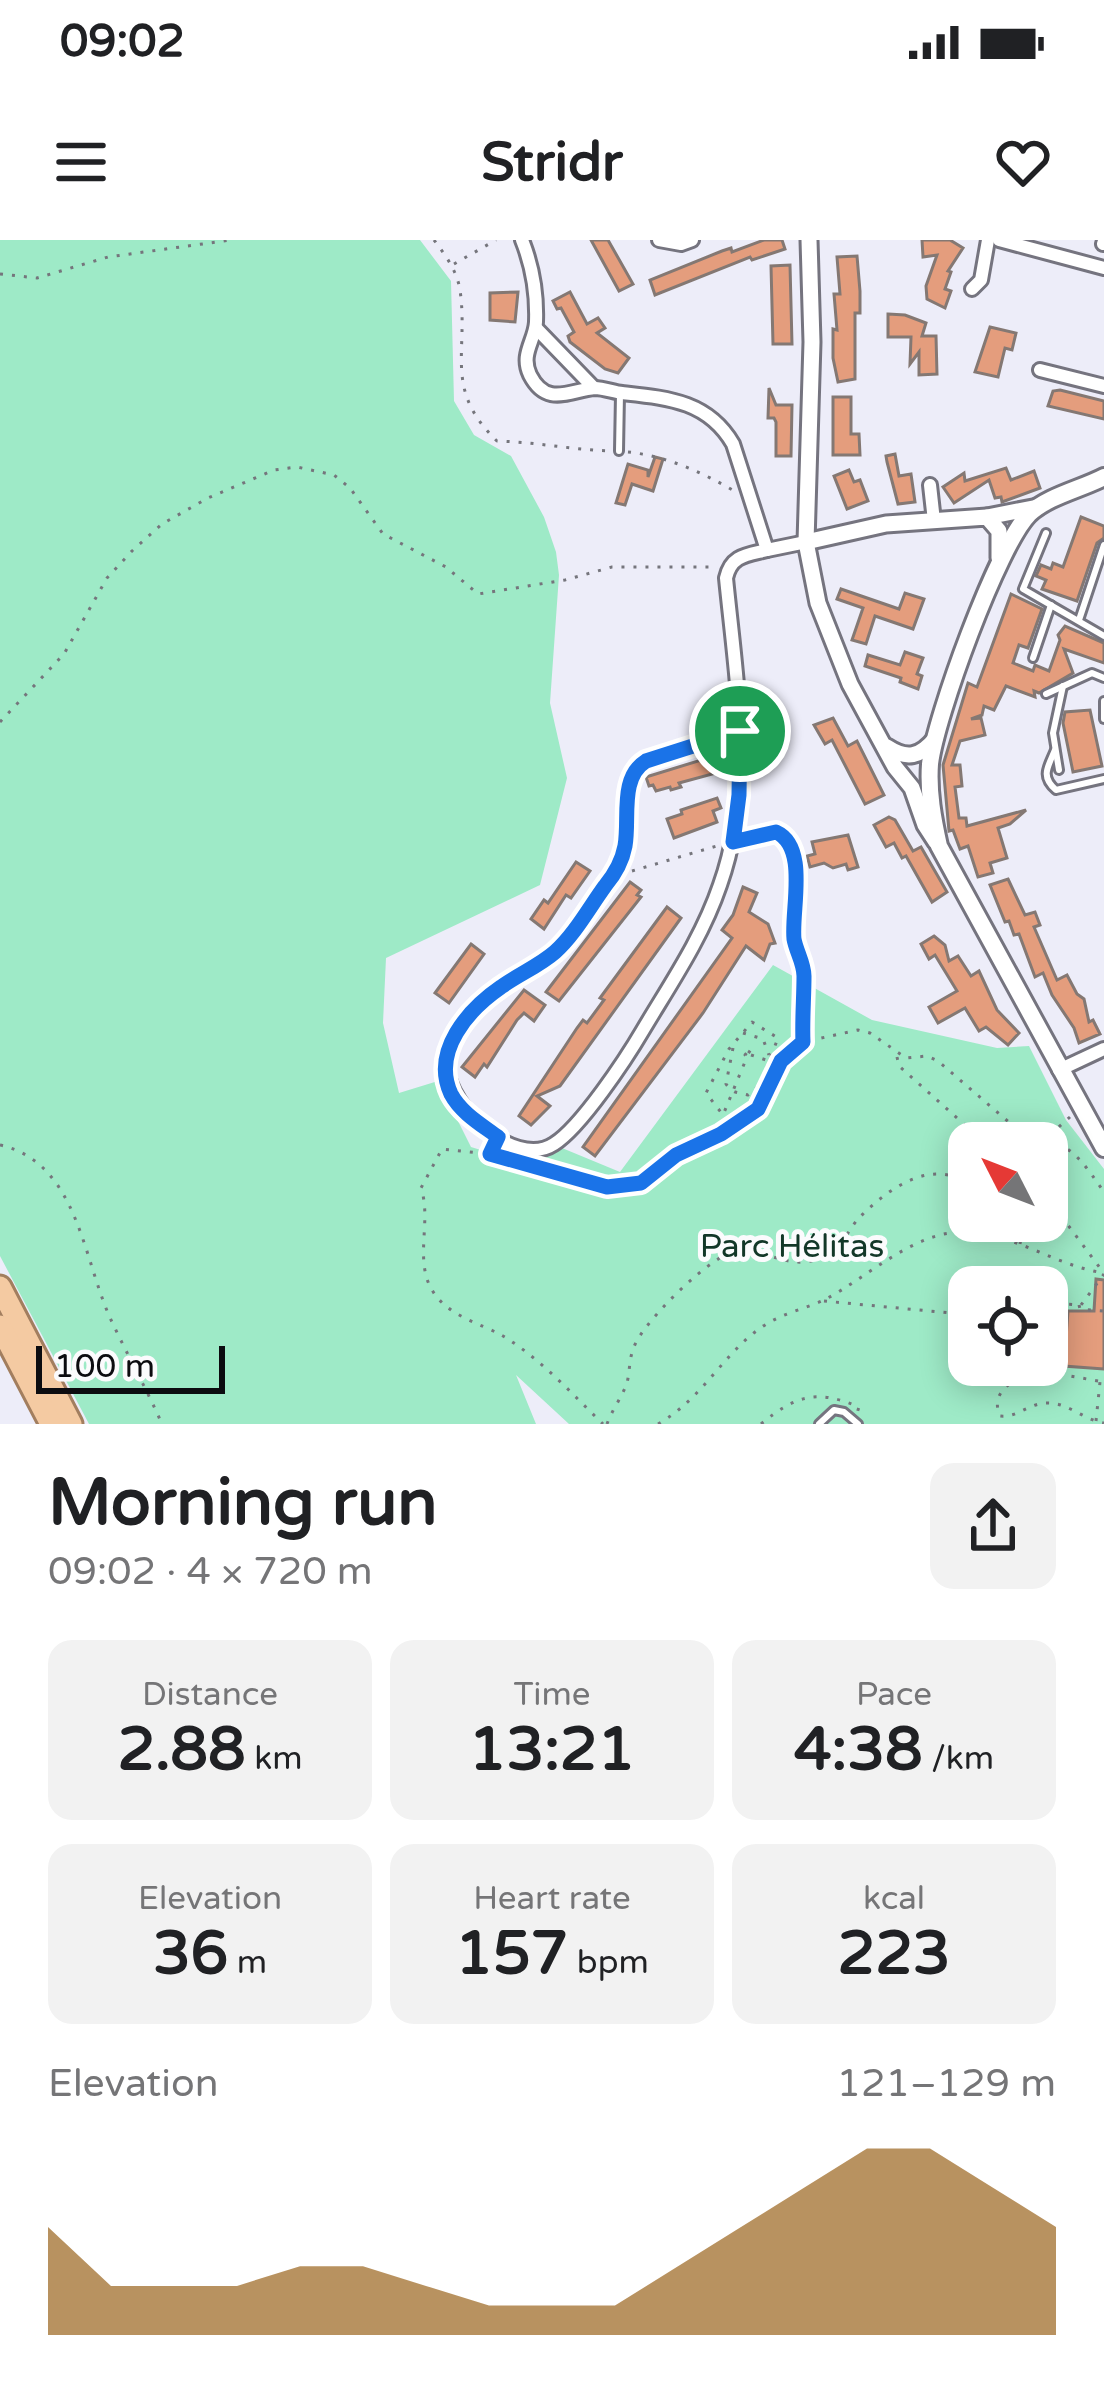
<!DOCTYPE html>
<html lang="en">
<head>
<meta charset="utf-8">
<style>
  :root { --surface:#fff; --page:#f2f2f2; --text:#202124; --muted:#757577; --accent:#9b651e }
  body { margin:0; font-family:"Varela Round",sans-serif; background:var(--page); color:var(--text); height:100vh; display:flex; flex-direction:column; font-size:45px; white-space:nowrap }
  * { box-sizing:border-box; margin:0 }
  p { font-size:39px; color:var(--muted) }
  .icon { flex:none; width:66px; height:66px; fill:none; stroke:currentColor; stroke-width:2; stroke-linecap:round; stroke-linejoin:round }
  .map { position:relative; height:1184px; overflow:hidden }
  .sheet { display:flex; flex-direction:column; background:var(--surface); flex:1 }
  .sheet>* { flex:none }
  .needle { width:78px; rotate:312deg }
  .controls { position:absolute; left:948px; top:882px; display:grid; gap:24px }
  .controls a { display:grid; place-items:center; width:120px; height:120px; border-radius:24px; background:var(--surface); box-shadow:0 6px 30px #0003; font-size:60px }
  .scale { position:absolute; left:36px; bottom:30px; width:189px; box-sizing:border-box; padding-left:12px; border:6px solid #0c0c10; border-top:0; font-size:33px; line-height:42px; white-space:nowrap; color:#0c0c10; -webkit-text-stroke:9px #fbfbfd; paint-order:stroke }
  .pin { position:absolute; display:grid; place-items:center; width:102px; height:102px; color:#fff; margin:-51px; border:6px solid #fff; border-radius:50%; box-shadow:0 3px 12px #0007 }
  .round { display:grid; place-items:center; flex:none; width:126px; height:126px; border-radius:24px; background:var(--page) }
  .overview { display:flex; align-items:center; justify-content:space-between; height:204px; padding:0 48px }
  h1 { font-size:66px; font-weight:700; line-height:90px }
  .metrics { display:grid; grid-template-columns:repeat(3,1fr); gap:18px; height:204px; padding:12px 48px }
  .metrics div { display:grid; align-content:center; border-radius:24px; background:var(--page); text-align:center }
  .metrics b { font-size:60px; font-weight:700 }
  .metrics small { font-size:33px; font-weight:400 }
  .metrics p { font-size:33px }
  .chart { height:336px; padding:24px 48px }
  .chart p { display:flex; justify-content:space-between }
  .chart svg { width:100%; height:216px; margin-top:12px; fill:var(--accent); opacity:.7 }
  .status { display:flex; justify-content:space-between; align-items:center; height:84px; padding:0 60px; background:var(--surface); direction:ltr }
  .status svg { height:33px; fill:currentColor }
  header { display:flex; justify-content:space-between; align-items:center; height:156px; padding:0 48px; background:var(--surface); font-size:54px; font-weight:700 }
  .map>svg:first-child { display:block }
  .green { fill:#9eeac7; fill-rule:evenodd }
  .building { fill:#e49d7d; stroke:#847873; stroke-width:3 }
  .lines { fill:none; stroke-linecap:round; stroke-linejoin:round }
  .service-casing { stroke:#75747f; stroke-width:12 }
  .minor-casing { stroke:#75747f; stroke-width:18 }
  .tertiary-casing { stroke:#75747f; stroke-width:21 }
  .secondary-casing { stroke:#75747f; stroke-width:22 }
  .trunk-casing { stroke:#a27e5f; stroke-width:27 }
  .path { stroke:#75757c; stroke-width:3; stroke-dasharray:3 9; stroke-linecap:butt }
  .service { stroke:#fff; stroke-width:6 }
  .minor { stroke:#fff; stroke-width:12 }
  .tertiary { stroke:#fff; stroke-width:15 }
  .secondary { stroke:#fff; stroke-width:16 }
  .trunk { stroke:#f4caa2; stroke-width:21 }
  .route-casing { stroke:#fff; stroke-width:24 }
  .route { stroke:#1a73e8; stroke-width:15 }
  .labels { text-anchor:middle; stroke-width:10; stroke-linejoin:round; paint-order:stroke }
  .park-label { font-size:33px; fill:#123728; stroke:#fbfbfd }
</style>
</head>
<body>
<div class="status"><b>09:02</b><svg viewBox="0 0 49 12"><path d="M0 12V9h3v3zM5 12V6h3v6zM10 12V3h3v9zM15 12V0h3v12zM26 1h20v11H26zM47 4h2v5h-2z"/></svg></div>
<header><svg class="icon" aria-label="menu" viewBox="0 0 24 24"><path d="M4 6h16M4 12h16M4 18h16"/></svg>Stridr<svg class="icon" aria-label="heart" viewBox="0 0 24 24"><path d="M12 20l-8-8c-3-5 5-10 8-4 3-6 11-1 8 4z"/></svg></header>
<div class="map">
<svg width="1104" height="1184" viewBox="0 0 1104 1184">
  <rect width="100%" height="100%" fill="#ededf9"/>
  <path class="green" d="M0 0H420L451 41 454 161 474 195 511 216 544 277 556 312 559 335 550 463 567 538 540 645 386 718 383 783 399 853 438 841 471 907 529 925 562 908 620 932 773 725 872 780 997 808 1029 806 1066 880 1104 929V1184H569L516 1135 536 1184H89L0 1016ZM969 903H1047V981H969ZM969 1047H1047V1125H969Z"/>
  <g class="building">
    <polygon points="591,0 608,0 633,44 619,51"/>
    <polygon points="764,0 782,0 785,9 752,20 750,17 655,55 650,40 722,11 731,8 732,12"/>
    <polygon points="922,0 950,0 963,8 948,31 951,32 945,49 951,51 945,68 927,59 926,46 937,15 923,17"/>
    <polygon points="857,16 860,51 860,73 855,73 855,139 838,142 833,118 833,89 837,90 834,54 840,54 837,17"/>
    <polygon points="790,25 792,104 773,104 771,26"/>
    <polygon points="518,52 515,82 490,80 490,53"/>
    <polygon points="570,52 587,84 598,78 605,88 597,93 629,118 618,133 605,129 570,102 568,96 574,92 561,68 557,69 553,61"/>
    <polygon points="888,74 905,75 926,83 922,96 936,96 937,134 919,135 919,112 910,124 911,97 888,97"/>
    <polygon points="990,87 1016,93 1012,110 1005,108 998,137 975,132"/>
    <polygon points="769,148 776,165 792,165 791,216 776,216 776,182 774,178 768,178"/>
    <polygon points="1060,150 1104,161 1104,179 1048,166 1053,151"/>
    <polygon points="833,157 851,157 851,194 859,194 860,215 833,215"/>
    <polygon points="895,214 899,236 911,234 915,262 898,264 887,222 886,216"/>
    <polygon points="655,217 663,219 653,251 632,244 625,265 616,263 628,224 648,230 648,237"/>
    <polygon points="1006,228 1011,240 1034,231 1040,248 1002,262 1001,257 995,258 989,240 954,263 943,247 964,233 965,241"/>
    <polygon points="849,230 854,242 860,240 868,261 847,269 834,236"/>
    <polygon points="1081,277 1104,286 1104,298 1097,303 1077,361 1042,349 1046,340 1036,336 1041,325 1051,329 1053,323 1063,327"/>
    <polygon points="841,349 899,369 905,353 924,359 913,389 875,376 866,404 852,400 863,368 837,359"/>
    <polygon points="1011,354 1042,369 1028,408 1019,405 1013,423 1033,431 1035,425 1049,431 1060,400 1058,395 1065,386 1104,403 1104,423 1064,409 1073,433 1039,453 1034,451 1035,457 1006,446 994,470 984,466 982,475 971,479 981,478 985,495 960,501 952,525 960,525 962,546 955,547 959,578 966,578 967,586 1026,570 1010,584 998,588 1007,618 990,623 993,633 978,637 968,606 960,609 953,590 949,591 943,525 968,443 977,447"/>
    <polygon points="905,412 923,418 917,434 922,436 918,449 900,442 901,438 865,426 868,415 900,425"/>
    <polygon points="1090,470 1102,526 1073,532 1063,483 1065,472"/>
    <polygon points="833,478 848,506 857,501 884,555 865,564 832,500 825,504 814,485"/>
    <polygon points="711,517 716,533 679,543 681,547 671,550 670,547 656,551 653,545 649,546 646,537"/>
    <polygon points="717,558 721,568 713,571 717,582 674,598 667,579 682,574 681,570"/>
    <polygon points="889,577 895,580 913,611 921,607 947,652 932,662 906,616 902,618 894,603 886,607 874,585"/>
    <polygon points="848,595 858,627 848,630 846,624 833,628 824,623 810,627 807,616 815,614 812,602"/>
    <polygon points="576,622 590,631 571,658 566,655 544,689 531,679 544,660 548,663"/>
    <polygon points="1008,639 1025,675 1035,672 1040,685 1034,687 1057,740 1067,735 1077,754 1084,759 1089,782 1093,780 1100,794 1079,803 1074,788 1052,755 1043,733 1035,737 1019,694 1014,695 1009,681 1005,682 990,645"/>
    <polygon points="630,642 641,650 637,655 641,657 559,761 546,752"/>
    <polygon points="743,647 757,653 749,672 768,684 775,703 770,704 764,720 746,706 703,773 595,916 583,907 732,698 722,690 733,675"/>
    <polygon points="667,667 681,678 560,846 537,856 550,866 531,885 519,876 577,788 583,780 587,783 604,760 600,758"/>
    <polygon points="934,696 945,705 949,721 958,716 971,736 979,731 997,770 1019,793 1008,805 986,787 979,791 965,768 938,783 929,767 957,751 935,715 929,719 921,704"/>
    <polygon points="471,704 484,714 449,763 435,753"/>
    <polygon points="524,750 545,765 534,781 524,773 517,780 487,827 484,824 475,837 462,827"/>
    <polygon points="1096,1039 1104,1040 1104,1129 1064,1126 1068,1071 1094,1071"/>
  </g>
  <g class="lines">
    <g class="service-casing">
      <g id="service">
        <polyline points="619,211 620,154"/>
        <polyline points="1046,293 1023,349 1104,396"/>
        <polyline points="1079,380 1104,305"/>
        <polyline points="1033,418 1051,365"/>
        <polyline points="1046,454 1092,433 1104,438"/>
        <polyline points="1104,461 1104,479"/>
        <path d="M1055 510C1048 527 1040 536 1056 550L1104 539"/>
        <polyline points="1059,530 1053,493 1063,446"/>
        <polyline points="819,1184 834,1170 844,1172 858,1184"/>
      </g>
    </g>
    <g class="minor-casing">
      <g id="minor">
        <path d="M522 0C532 25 537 54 536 82 535 101 520 114 530 135 547 168 570 150 595 148 603 148 614 152 622 153 668 158 708 161 733 204L767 310 806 302"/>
        <polyline points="659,0 681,4 692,0"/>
        <polyline points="999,0 1104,28"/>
        <polyline points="1103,4 1104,1"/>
        <polyline points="972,49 981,40 988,0"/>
        <polyline points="536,88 594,148"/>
        <polyline points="1040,130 1104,146"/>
        <polyline points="930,245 934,281"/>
        <path d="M740 491 646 521C617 540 632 584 623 614 615 642 590 666 573 690 538 737 460 751 447 815 438 860 513 931 554 904 581 887 626 819 643 790 671 743 702 698 720 645 755 547 736 439 726 338 731 315 747 315 767 310"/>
        <polyline points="1059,830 1104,809"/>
      </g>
    </g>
    <g class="tertiary-casing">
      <g id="tertiary">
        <polyline points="809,0 812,102 806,302 818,363 850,444 895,527 912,548 925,585 936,602"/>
        <polyline points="987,277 1038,267"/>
        <polyline points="806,302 886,284 987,277 999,291 999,318"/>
        <path d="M887 507C907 520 920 517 935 499"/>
      </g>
    </g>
    <g class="secondary-casing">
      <path id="secondary" d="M1104 237C1081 249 1048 256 1029 274 998 305 935 478 930 524 928 552 933 579 939 606L1104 908"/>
    </g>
    <g class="trunk-casing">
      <g id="trunk">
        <polyline points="0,1047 71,1184"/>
        <polyline points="0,1086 51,1184"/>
      </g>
    </g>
    <g class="path">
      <path d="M434 0C446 16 457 31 460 50 469 113 443 149 497 201 536 202 573 210 612 211"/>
      <polyline points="454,24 496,0"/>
      <polyline points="0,34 37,38 108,17 231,0"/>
      <path d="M628 212C666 216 702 232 736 252"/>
      <polyline points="0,482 64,414 107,338 132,311 162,284 208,258 274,230 297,227 334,235 350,248 383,294 446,327 478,354 565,340 612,327 715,327"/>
      <path d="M747 599 776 592C809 606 791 670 794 698 795 710 804 722 804 734 805 756 802 778 803 801"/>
      <polyline points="632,631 720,605"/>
      <polyline points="743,793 763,799 769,815"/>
      <path d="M733 808 726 844C728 847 731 850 735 852L748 855 760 845 778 798 752 782 729 809 706 853 723 875 747 817"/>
      <polygon points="748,811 751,813 749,817 745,815"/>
      <polyline points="751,815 778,824"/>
      <polyline points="897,817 899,826 985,903"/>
      <path d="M1047 898C1077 910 1086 927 1104 952"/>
      <polyline points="1041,903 1070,877"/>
      <path d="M0 905C80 923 83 1024 113 1084 129 1118 147 1150 162 1184"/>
      <path d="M493 908 490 914 442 909 421 948C432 980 414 1020 432 1050 447 1076 480 1083 503 1096 541 1119 572 1154 603 1184"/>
      <polyline points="490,914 607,947 632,945 641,943 691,906 747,878 758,869 781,821 803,802 858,790 870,793 906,818 927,816 938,821 1033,903"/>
      <polyline points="1047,916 1059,938 1047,966"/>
      <polyline points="1047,957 1103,1032"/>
      <polyline points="1020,1004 1024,981"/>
      <polyline points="824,1061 951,1073 969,1087"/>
      <polyline points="1079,1065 1080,1069 1104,1071"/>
      <polyline points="1047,1072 1063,1064 1081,1065 1104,1034"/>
      <path d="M1039 1125C1020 1139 988 1148 1000 1176 1017 1178 1029 1163 1047 1163 1067 1162 1084 1180 1104 1183"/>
      <polyline points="1036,1130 1104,1142"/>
      <polyline points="1096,1181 1100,1142"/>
      <path d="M607 1184C612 1170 622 1157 627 1143 630 1131 629 1118 634 1107 642 1083 715 1010 740 1010 773 1011 793 1034 829 1014 843 1006 848 990 858 979 886 950 932 916 969 945"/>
      <path d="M658 1184C704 1158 724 1111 765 1085 783 1073 805 1069 824 1060 867 1038 914 991 964 992 1012 992 1056 1026 1104 1033"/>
      <path d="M761 1184C796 1155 817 1149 859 1167L857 1173"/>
    </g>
    <use href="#service" class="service"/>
    <use href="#minor" class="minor"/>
    <use href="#tertiary" class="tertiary"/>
    <use href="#secondary" class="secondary"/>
    <use href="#trunk" class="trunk"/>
  </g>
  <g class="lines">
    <g class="route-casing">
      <path id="route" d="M740 491 739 555 733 602 776 592C809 607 791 670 794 699 796 711 804 723 804 736 804 758 802 780 803 802L781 821 758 869 721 894 676 915 641 943 607 947 490 914 498 897C482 885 461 873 451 854 431 811 469 769 501 747 519 734 539 726 555 712 575 694 589 668 605 646 615 634 622 622 625 606 630 578 619 538 646 521Z"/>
    </g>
    <use href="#route" class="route"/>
  </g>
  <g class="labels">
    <g class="park-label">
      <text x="792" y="1017">Parc Hélitas</text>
    </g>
  </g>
</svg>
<div class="controls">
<a><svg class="needle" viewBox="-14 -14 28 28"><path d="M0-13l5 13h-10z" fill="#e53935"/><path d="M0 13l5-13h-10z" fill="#757577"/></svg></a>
<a><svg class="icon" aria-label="locate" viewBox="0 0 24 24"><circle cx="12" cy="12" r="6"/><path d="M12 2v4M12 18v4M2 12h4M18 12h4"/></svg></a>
</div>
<div class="scale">100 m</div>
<div class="pin" style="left:740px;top:491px;background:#1e9e55"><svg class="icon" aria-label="arrive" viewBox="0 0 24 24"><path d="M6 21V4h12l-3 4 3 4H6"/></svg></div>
</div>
<section class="sheet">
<div class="overview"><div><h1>Morning run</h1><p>09:02 · 4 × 720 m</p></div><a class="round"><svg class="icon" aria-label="share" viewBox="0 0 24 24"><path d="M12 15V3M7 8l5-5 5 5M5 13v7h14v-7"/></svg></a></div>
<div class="metrics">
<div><p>Distance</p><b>2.88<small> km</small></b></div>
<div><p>Time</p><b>13:21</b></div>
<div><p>Pace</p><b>4:38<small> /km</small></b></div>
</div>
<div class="metrics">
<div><p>Elevation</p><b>36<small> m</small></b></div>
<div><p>Heart rate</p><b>157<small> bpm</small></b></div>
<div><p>kcal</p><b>223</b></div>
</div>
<div class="chart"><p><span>Elevation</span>121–129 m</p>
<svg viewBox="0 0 160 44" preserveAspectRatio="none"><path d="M0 44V22L10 34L20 34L30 34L40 30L50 30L60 34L70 38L80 38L90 38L100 30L110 22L120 14L130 6L140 6L150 14L160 22V44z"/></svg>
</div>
</section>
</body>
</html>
